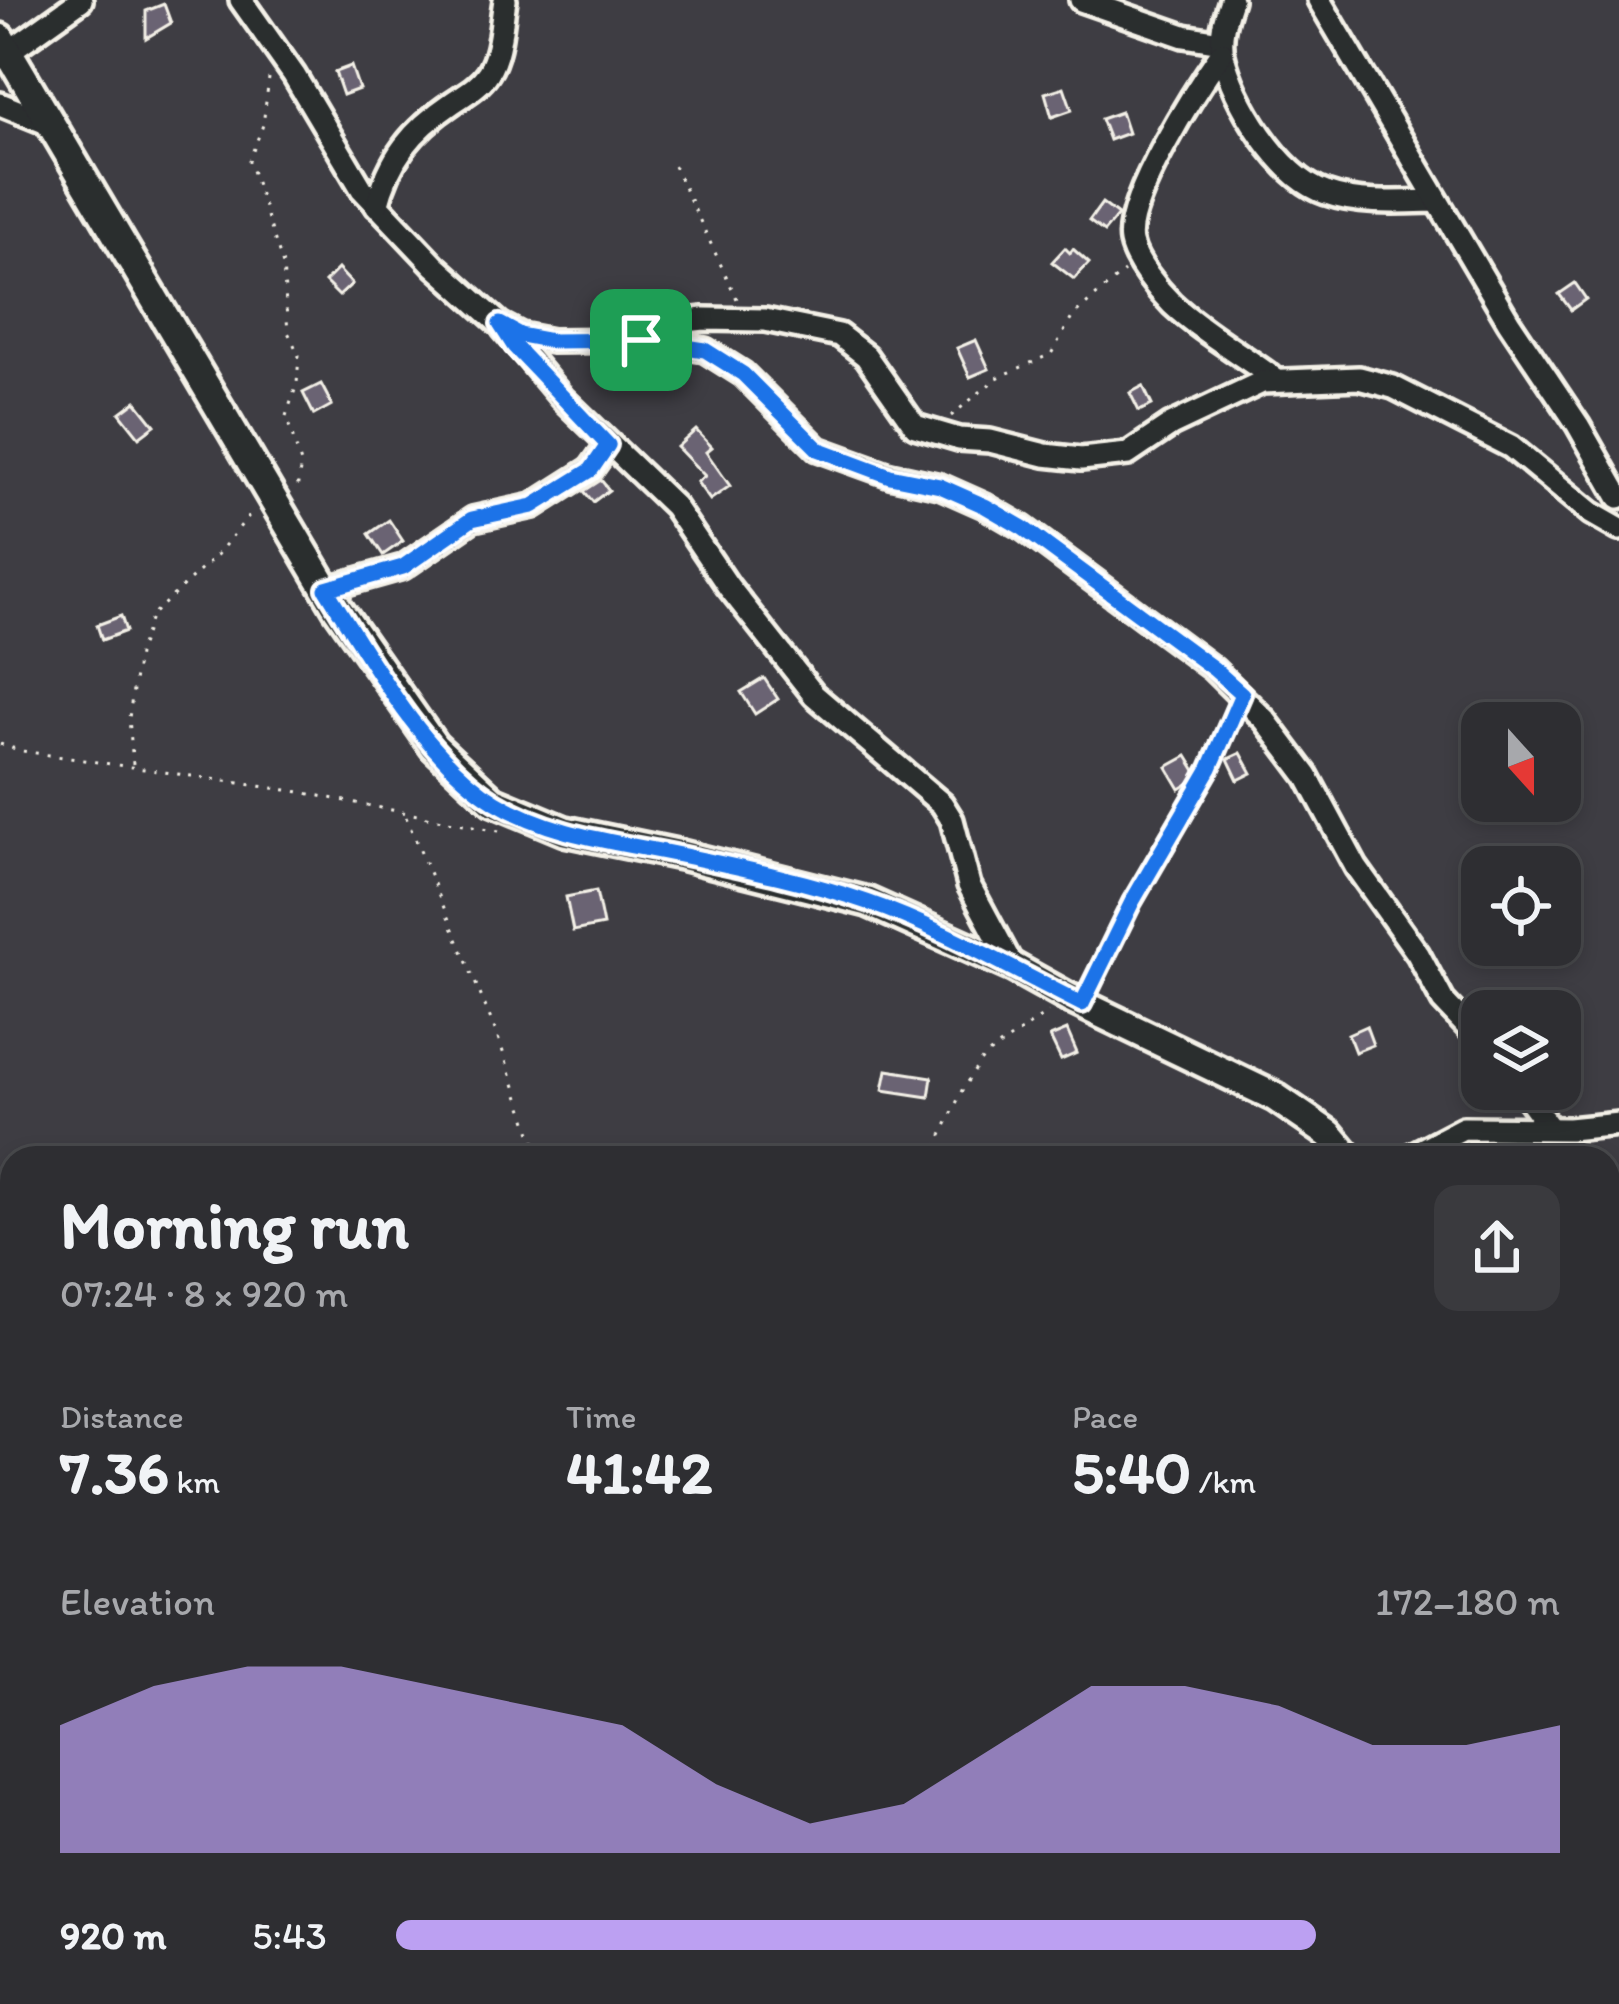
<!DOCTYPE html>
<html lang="en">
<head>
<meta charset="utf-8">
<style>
  :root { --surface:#2e2e32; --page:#3a3a3e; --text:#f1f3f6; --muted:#a7a8ac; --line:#494a4d; --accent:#bca0f2 }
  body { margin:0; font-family:Itim,sans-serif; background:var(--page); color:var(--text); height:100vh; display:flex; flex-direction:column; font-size:45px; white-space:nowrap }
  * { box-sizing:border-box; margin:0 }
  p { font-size:39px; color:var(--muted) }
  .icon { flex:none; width:66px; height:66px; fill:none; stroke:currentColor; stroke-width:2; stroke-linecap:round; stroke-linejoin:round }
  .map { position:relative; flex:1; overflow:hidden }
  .details { position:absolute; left:0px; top:1146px; width:1620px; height:858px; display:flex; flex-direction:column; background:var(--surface); border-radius:36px 36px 0 0; box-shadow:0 6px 18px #0003,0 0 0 3px var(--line) }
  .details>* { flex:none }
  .needle { width:78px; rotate:159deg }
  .controls { position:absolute; left:1461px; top:702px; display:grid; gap:24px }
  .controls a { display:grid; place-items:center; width:120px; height:120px; border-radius:24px; background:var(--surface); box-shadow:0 6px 18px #0003,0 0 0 3px var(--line); font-size:60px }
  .pin { position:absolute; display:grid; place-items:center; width:102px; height:102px; color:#fff; margin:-51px; border-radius:24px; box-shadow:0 6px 18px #0006 }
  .round { display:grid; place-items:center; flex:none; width:126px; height:126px; border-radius:24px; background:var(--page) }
  .head { display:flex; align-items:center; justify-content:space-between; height:204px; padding:0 60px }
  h1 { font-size:66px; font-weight:700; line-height:90px }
  .metrics { display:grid; grid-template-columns:repeat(3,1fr); gap:18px; height:204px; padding:12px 60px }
  .metrics div { display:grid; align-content:center }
  .metrics b { font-size:60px; font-weight:700 }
  .metrics small { font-size:33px; font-weight:400 }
  .metrics p { font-size:33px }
  .chart { height:336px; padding:24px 60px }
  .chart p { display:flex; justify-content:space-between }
  .chart svg { width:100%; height:216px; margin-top:12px; fill:var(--accent); opacity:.7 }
  ul { padding:0 60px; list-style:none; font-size:39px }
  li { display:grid; grid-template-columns:192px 144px 1fr; align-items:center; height:90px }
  li i { height:30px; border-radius:15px; background:var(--accent) }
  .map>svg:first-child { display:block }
  .building { fill:#6b6373; stroke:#f4f1e8; stroke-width:3 }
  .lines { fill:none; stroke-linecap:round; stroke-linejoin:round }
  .minor-casing { stroke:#f4f1e8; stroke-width:30 }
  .tertiary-casing { stroke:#f4f1e8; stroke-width:36 }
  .path { stroke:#f4f1e8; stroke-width:3; stroke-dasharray:3 9; stroke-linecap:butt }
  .minor { stroke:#2a2d2e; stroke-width:21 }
  .tertiary { stroke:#2a2d2e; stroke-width:27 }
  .route-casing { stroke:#fff; stroke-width:24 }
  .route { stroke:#1a73e8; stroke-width:15 }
</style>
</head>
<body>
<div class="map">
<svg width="1619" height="2004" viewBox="0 0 1619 2004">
  <rect width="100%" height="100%" fill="#3e3d43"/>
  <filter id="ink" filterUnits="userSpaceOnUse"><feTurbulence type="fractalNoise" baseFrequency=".00833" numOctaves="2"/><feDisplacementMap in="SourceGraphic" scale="24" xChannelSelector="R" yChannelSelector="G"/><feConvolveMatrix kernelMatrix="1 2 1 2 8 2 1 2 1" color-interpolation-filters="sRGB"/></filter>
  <g filter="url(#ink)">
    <g class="building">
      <polygon points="164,4 171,23 146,38 146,11"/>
      <polygon points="351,66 359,89 343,95 335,72"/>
      <polygon points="1064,87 1072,110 1052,117 1045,93"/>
      <polygon points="1121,112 1128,133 1109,140 1101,119"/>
      <polygon points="1102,203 1118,215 1104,232 1089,221"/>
      <polygon points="1065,248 1070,253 1073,249 1089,263 1074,279 1052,262"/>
      <polygon points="338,269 352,284 339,296 325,282"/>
      <polygon points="1575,283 1586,299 1571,310 1559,294"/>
      <polygon points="976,340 989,369 970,377 957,348"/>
      <polygon points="321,384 332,405 314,415 303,393"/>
      <polygon points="1143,386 1152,405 1139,411 1130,393"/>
      <polygon points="136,401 155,425 139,437 120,413"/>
      <polygon points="696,430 712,447 706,452 730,486 710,500 697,482 705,476 677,447"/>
      <polygon points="601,480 609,490 593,502 584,491"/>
      <polygon points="389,520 403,541 383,555 369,534"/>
      <polygon points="121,616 126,631 102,640 97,625"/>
      <polygon points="764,678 778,699 755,714 741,692"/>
      <polygon points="1241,753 1252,773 1238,780 1228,759"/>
      <polygon points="1187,756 1200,777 1180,789 1167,767"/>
      <polygon points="596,891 603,925 573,931 566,897"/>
      <polygon points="1366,1026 1373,1045 1355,1052 1348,1034"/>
      <polygon points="1067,1030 1077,1053 1061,1060 1050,1037"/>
      <polygon points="887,1070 932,1077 929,1097 883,1090"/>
    </g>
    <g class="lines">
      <g class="minor-casing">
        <g id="minor">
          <polyline points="241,0 294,75 362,189 435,266 500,324 521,335 552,341 642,340 705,350 743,374 818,449 890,475 940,486 985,506 1023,528 1213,669 1265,720 1307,776 1356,867 1418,954 1443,1001 1482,1042"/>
          <polyline points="1081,0 1184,36 1221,42"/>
          <path d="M1231 0C1225 18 1219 36 1223 55 1232 99 1280 178 1326 193 1359 205 1402 202 1437 201"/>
          <polyline points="1319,0 1509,322 1578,425 1619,497"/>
          <path d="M1222 52C1198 86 1123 202 1131 242 1135 262 1158 290 1172 304 1203 333 1242 354 1276 380"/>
          <polyline points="0,58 81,0"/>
          <polyline points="0,104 52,125"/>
          <path d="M377 206C389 158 412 130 452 103 465 94 479 87 488 73 501 53 501 23 505 0"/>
          <polyline points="504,329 562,398 674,506 728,586 814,695 942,804 952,820 969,885 1013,967"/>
          <polyline points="642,340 677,322 704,319 765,320 839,335 866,356 915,426 959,439 990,441 1045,455 1081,459 1128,454 1171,425 1262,382 1359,378 1393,387 1511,447 1591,513 1619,529"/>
          <polyline points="325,589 403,567 473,519 533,506 591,469 608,445"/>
          <polyline points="1521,1089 1549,1127"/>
          <polyline points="1406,1158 1463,1128 1569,1129 1619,1124"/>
        </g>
      </g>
      <g class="tertiary-casing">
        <g id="tertiary">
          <polyline points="0,38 338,609 434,746 493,801 565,831 681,855 868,902 1013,967 1069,998 1275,1097 1329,1134 1349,1158"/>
          <polyline points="1608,1573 1619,1591"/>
        </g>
      </g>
      <g class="path">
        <polyline points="269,78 263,125 249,161 283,265 288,332 299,355 297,384 286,416 301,463 297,490"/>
        <polyline points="674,166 738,301"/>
        <polyline points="951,416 997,378 1051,354 1073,316 1124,272"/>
        <polyline points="0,744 22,751 300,792 504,832"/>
        <polyline points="133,764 129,718 138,654 152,615 216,556 252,512"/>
        <polyline points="406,817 496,1032 540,1158"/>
        <polyline points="1093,981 1132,902 1210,768 1231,719"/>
        <polyline points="932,1158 963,1088 983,1058 1048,1012"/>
        <polyline points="1608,1548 1619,1520"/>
        <polyline points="0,1598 12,1591"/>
        <polyline points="1608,1702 1619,1707"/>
        <polyline points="0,1758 12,1751"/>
        <polyline points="1052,1992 1064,2004"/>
        <polyline points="1192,1992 1199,2004"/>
      </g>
      <use href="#minor" class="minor"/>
      <use href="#tertiary" class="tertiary"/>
    </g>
  </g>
  <g class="lines" filter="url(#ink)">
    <g class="route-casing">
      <path id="route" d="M500 324 520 335 552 341 641 340 705 350 743 374 818 449 890 476 940 486 985 506 1023 528 1214 669 1242 694 1210 768 1132 902 1082 1004C1011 969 942 928 867 902 807 881 742 868 680 855 618 842 552 836 496 802 425 759 369 658 326 589L403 567 472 519 533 506 591 470 608 445 514 346Z"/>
    </g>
    <use href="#route" class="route"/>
  </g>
</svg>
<div class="controls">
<a><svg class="needle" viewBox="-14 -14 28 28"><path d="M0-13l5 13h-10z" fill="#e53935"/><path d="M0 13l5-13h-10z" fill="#a7a8ac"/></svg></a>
<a><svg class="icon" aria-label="locate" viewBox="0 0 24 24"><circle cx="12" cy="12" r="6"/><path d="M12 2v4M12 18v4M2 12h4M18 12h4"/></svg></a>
<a><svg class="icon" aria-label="layers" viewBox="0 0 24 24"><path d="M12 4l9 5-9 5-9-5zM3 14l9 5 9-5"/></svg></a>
</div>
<div class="pin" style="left:641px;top:340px;background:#1e9e55"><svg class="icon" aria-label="arrive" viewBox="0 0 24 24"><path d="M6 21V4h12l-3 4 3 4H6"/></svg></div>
<section class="details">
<div class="head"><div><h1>Morning run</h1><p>07:24 · 8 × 920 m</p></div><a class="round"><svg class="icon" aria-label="share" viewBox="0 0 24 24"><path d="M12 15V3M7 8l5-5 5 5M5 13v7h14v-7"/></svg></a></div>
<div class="metrics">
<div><p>Distance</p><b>7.36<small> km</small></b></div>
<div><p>Time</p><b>41:42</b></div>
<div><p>Pace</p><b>5:40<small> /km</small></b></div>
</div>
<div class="chart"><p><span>Elevation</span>172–180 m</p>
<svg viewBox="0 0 160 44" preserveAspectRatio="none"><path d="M0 44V18L10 10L20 6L30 6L40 10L50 14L60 18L70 30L80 38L90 34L100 22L110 10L120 10L130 14L140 22L150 22L160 18V44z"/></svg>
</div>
<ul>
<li><b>920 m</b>5:43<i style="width:79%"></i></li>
</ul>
</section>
</div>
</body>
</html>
